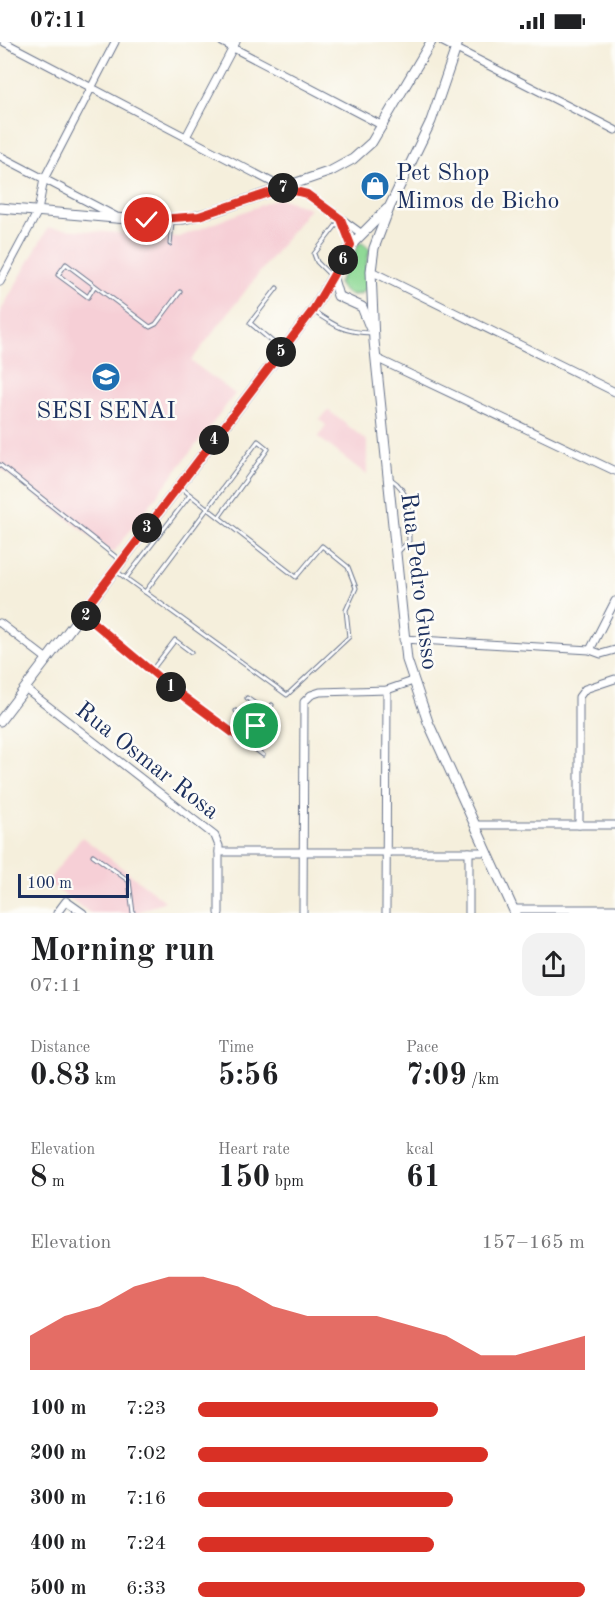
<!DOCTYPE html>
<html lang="en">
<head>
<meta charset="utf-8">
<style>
  :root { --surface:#fff; --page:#f2f2f2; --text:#202124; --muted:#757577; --accent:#d93025 }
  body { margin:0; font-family:"Old Standard TT",serif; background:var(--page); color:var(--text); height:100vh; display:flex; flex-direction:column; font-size:22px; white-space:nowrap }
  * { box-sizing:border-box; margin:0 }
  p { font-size:20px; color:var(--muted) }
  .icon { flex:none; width:33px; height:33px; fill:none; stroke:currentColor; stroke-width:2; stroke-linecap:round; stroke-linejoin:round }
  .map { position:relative; height:871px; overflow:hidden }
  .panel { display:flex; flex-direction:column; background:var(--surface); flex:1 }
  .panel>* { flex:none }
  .scale { position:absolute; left:18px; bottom:15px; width:111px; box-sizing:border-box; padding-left:6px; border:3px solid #1b2f5e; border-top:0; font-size:16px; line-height:21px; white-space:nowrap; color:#1b2f5e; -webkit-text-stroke:4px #fdfcf7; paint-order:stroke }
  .pin { position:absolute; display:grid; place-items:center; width:51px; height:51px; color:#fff; margin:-26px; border:3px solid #fff; border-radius:50%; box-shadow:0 2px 6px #0007 }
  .km { position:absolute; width:30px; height:30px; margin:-15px; border-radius:50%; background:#222; color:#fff; font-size:16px; line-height:30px; text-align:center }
  .round { display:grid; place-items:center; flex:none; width:63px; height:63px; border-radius:18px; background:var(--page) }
  .overview { display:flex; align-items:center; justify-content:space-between; height:102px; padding:0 30px }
  h1 { font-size:33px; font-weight:700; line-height:45px }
  .stats { display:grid; grid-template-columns:repeat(3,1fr); gap:9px; height:102px; padding:6px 30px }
  .stats div { display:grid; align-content:center }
  .stats b { font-size:30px; font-weight:700 }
  .stats small { font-size:16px; font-weight:400 }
  .stats p { font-size:16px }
  .chart { height:168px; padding:12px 30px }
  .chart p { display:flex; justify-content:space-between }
  .chart svg { width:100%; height:108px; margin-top:6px; fill:var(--accent); opacity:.7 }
  ul { padding:0 30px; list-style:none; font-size:20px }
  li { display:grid; grid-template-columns:96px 72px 1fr; align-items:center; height:45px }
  li i { height:15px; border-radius:8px; background:var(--accent) }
  .status { display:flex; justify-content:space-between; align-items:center; height:42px; padding:0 30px; background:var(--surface); direction:ltr }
  .status svg { height:16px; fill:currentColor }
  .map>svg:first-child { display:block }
  .built { fill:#f6cfd6 }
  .grass { fill:#8fd996; stroke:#55847a; stroke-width:1.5 }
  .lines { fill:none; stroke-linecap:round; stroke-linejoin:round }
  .lane-casing { stroke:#67728a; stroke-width:5 }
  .street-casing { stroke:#67728a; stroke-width:9 }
  .secondary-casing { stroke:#67728a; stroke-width:11 }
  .lane { stroke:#fff; stroke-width:3 }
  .street { stroke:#fff; stroke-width:7 }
  .secondary { stroke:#fff; stroke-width:9 }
  .route-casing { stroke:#fff; stroke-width:12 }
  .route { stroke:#d93025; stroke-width:8 }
  .labels { text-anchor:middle; stroke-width:5; stroke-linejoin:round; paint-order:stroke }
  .poi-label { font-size:24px; fill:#1b2f5e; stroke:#fdfcf7; text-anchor:start }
  .street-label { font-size:24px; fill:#1b2f5e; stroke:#fdfcf7 }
</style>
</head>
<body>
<div class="status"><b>07:11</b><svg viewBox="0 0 49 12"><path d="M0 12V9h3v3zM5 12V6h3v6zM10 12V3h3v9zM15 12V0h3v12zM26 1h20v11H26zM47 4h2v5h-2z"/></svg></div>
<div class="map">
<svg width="615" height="871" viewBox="0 0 615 871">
  <rect width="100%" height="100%" fill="#fdfcf7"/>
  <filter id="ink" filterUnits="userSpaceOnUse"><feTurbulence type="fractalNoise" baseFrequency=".0167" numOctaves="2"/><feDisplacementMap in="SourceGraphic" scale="12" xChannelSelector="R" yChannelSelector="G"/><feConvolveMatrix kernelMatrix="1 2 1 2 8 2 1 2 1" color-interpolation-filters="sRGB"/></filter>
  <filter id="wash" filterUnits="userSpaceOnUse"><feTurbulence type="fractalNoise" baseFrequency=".008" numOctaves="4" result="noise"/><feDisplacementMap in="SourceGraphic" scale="24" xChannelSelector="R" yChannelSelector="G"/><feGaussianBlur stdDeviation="1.35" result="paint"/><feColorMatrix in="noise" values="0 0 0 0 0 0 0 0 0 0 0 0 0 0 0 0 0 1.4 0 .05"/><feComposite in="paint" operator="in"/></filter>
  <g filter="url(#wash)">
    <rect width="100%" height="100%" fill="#f5efdc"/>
    <g class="built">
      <polygon points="279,156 310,166 191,319 235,352 113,511 0,426 0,270 48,186 179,195"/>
      <polygon points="328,368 367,399 367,433 318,395 326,383 320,378"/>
      <polygon points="82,795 165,859 136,871 90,871 47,840"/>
    </g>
    <path class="grass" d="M362 200 370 207 366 224 367 246C357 257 345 254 338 241L353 217 358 201Z"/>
  </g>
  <g filter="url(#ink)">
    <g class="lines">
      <g class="lane-casing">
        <g id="lane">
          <polyline points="170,202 172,180"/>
          <polyline points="330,233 317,220 314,212 341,177"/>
          <polyline points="94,245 88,255 58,233 66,222 150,285 156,282 180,250"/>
          <polyline points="277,246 250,281 281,307"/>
          <path d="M313 269C335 284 345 291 372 291"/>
          <polyline points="0,423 121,519"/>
          <path d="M391 437C413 451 408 476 409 499L399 509"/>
          <polyline points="116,529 287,653 349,595 346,568 356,546 348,525 322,504 296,535 180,445"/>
          <polyline points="126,536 190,453"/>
          <polyline points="145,550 258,399 268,407 219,475"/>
          <polyline points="84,572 169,643 263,713"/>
          <polyline points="152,628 175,598 191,610"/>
          <polyline points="247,656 267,670"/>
          <polyline points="236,669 272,696"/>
          <polyline points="245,700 272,663"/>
          <polyline points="93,813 129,839 133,871"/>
        </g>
      </g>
      <g class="street-casing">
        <g id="street">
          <polyline points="4,0 283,146 307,152 362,192"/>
          <polyline points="222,0 383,84"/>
          <polyline points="443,0 615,88"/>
          <polyline points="186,95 236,0"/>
          <polyline points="0,114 115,174"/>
          <polyline points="342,179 351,203"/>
          <polyline points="371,229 615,350"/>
          <polyline points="0,240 38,169 44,137 115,0"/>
          <polyline points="376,316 615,429"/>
          <polyline points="0,581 47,617"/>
          <polyline points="403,597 590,608 601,612 615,608"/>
          <polyline points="590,608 615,559"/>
          <polyline points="25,646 215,794 219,804 219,871"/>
          <polyline points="475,783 615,783"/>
          <polyline points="579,783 579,655 585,647 615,637"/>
          <polyline points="219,810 487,810"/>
          <polyline points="513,867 615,867"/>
          <polyline points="57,871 66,859 83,871"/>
          <polyline points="303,871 304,660 311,653 320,650 387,648 413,639"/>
          <polyline points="386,871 387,648"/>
          <polyline points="469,871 469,810"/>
        </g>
      </g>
      <g class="secondary-casing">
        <g id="secondary">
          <polyline points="458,0 431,79 390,164 374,206 371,229 374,299 407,618 428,680 515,871"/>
          <polyline points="0,166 138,178 184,177 212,170 331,129 353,117 372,100 431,0"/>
          <polyline points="333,237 338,254 362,265 370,285"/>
          <polyline points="0,679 313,268 351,203 387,167"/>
        </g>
      </g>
      <use href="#lane" class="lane"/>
      <use href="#street" class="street"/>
      <use href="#secondary" class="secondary"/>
    </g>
  </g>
  <g class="lines" filter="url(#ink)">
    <g class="route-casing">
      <polyline id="route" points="147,178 199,174 283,146 307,152 341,177 351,203 313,268 82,571 168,643 245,700 256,684"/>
    </g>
    <use href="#route" class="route"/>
  </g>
  <defs>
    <g id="shop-disc" transform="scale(1.5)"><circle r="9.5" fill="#1f6fb2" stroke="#fdfcf7"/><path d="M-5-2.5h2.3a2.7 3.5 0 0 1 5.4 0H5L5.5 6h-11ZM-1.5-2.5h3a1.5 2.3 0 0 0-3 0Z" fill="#fff"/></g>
    <g id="university-disc" transform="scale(1.5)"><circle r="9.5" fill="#1f6fb2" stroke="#fdfcf7"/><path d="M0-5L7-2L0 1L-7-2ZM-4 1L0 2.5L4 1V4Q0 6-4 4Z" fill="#fff"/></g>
  </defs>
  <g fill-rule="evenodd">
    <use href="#shop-disc" x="375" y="144"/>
    <use href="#university-disc" x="106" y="335"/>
  </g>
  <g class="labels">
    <g class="poi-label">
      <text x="396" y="138">Pet Shop<tspan x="396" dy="28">Mimos de Bicho</tspan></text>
      <text x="106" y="376" text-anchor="middle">SESI SENAI</text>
    </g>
    <g class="street-label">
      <text transform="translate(420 539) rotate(83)" y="8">Rua Pedro Gusso</text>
      <text transform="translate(148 718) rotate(38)" y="8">Rua Osmar Rosa</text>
    </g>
  </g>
</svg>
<div class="scale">100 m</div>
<div class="pin" style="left:256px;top:684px;background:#1e9e55"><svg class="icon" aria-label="arrive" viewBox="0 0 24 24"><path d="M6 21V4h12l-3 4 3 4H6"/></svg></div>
<div class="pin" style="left:147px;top:178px;background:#d93025"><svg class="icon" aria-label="check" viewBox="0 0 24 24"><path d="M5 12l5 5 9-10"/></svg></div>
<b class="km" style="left:171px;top:645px">1</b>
<b class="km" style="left:86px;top:574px">2</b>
<b class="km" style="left:147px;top:486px">3</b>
<b class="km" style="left:214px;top:398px">4</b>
<b class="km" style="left:281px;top:310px">5</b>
<b class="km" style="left:343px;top:218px">6</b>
<b class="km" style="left:283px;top:146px">7</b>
</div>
<section class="panel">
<div class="overview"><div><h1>Morning run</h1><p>07:11</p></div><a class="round"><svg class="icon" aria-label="share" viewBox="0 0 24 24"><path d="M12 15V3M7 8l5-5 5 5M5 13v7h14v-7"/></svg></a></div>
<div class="stats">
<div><p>Distance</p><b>0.83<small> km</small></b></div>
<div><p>Time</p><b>5:56</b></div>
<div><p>Pace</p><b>7:09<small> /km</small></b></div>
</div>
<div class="stats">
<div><p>Elevation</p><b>8<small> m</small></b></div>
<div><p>Heart rate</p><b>150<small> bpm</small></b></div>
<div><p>kcal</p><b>61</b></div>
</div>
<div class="chart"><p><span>Elevation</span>157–165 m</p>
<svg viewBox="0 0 160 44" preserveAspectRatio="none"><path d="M0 44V30L10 22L20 18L30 10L40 6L50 6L60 10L70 18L80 22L90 22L100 22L110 26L120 30L130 38L140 38L150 34L160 30V44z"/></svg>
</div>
<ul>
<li><b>100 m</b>7:23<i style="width:62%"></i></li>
<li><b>200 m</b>7:02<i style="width:75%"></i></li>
<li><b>300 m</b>7:16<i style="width:66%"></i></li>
<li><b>400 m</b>7:24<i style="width:61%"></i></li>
<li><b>500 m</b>6:33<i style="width:100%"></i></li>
</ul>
</section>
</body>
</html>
